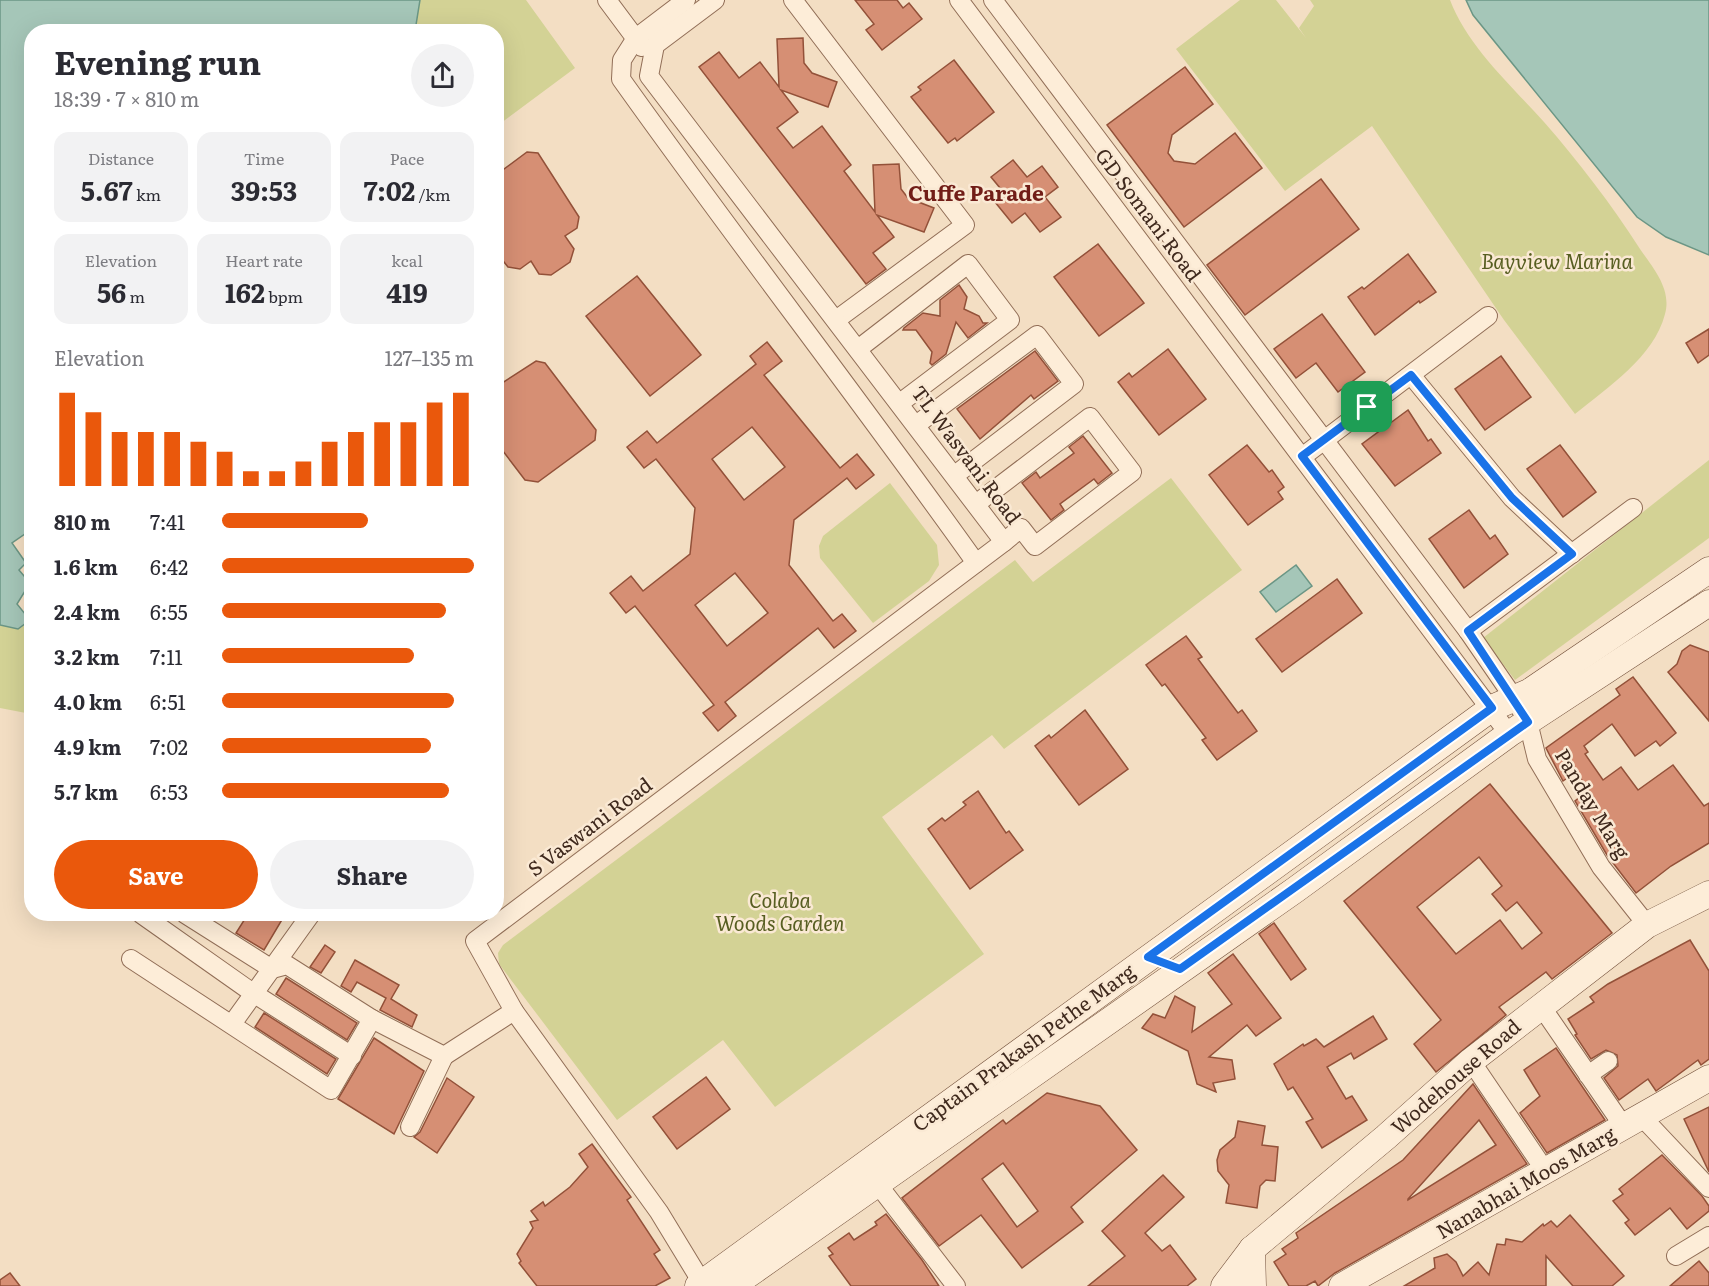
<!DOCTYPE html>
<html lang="en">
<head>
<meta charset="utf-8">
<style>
  :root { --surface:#fff; --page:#f2f2f3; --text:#2b2b33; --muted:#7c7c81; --accent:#ea580c }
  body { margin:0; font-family:Literata,serif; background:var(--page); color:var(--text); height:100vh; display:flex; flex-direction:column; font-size:22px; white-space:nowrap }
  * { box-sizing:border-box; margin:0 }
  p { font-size:20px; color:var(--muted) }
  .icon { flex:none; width:33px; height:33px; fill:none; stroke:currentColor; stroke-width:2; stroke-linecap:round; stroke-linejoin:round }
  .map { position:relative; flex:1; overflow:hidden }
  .side { position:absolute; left:24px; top:24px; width:480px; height:897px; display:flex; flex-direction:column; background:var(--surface); border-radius:24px; box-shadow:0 6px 24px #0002 }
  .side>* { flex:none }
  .pin { position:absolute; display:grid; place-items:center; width:51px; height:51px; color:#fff; margin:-26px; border-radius:12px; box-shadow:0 3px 9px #0006 }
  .round { display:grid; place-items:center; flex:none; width:63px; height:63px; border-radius:32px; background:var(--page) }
  .head { display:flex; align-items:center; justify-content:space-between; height:102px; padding:0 30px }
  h1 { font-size:33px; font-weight:700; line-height:45px }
  .stats { display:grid; grid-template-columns:repeat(3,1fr); gap:9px; height:102px; padding:6px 30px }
  .stats div { display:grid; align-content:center; border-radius:15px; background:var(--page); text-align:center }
  .stats b { font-size:26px; font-weight:700 }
  .stats small { font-size:16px; font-weight:400 }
  .stats p { font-size:16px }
  .chart { height:168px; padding:12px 30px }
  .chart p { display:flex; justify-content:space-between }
  .chart svg { width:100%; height:108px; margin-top:6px; stroke:var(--accent); stroke-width:6 }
  .cta { display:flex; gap:12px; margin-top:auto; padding:12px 30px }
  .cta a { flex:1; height:69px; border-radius:36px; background:var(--accent); color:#fff; font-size:24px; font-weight:700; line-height:69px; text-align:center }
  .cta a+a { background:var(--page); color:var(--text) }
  ul { padding:0 30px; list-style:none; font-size:20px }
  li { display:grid; grid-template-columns:96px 72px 1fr; align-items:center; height:45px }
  li i { height:15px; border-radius:8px; background:var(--accent) }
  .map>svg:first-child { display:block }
  .green { fill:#d3d295 }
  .water { fill:#a5c6b8; stroke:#6b9685; stroke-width:1.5 }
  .building { fill:#d68f74; stroke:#935139; stroke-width:1.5; fill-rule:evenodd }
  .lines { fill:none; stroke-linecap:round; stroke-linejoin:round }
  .minor-casing { stroke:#916e57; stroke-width:20 }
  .secondary-casing { stroke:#724f3a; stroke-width:27 }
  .minor { stroke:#fdedd8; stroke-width:18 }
  .secondary { stroke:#fdedd8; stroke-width:26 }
  .route-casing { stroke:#fff; stroke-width:12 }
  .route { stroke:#1a73e8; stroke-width:8 }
  .labels { text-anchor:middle; stroke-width:5; stroke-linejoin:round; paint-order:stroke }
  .street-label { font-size:20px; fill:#3f291d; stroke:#fae9d4 }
  .park-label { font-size:20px; font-style:italic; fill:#575e21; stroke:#fae9d4 }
  .neighbourhood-label { font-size:21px; font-weight:bold; fill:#711d17; stroke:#fae9d4 }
</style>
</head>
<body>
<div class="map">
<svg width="1709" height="1286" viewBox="0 0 1709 1286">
  <rect width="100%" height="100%" fill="#f3dec3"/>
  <g class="green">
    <polygon points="420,0 526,0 575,68 497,126 496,32 415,32"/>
    <path d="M1240 0H1276L1306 38 1299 28 1314 6 1310 0H1450C1468 47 1511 85 1544 122 1579 162 1611 204 1640 249 1653 268 1672 289 1665 314 1654 357 1608 387 1575 414L1504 320 1372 126 1285 191 1176 49Z"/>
    <polygon points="1709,460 1709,538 1515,680 1483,638"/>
    <polygon points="1171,478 1242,570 1004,749 992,735 882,817 984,954 775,1107 723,1040 617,1120 499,964 498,953 503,945 1015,560 1033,582"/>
    <polygon points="890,483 937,545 939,565 929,581 873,623 820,558 819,546 823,536"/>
    <polygon points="30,620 31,621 31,714 0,708 0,625 18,629"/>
  </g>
  <g class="water">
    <polygon points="0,0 420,0 415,31 32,32 32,529 12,543 26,563 19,570 30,583 17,604 30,620 18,629 0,625"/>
    <polygon points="1466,0 1709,0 1709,255 1666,237 1637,217 1473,15"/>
    <polygon points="1296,565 1312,586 1276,612 1260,592"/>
  </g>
  <g class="building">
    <polygon points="855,0 897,0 903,8 909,3 922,19 882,50 866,30 874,24"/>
    <polygon points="803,38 804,63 812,73 837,82 828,107 781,90 798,112 777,128 793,148 822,126 851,165 844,171 875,212 873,165 899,164 901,189 908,198 934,208 924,232 877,215 894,237 873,253 886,269 866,284 699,67 719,52 739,78 760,62 779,87 777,39"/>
    <polygon points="954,60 994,112 957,141 955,138 948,143 911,97 921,90 918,87"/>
    <polygon points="1185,67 1213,104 1172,135 1168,153 1174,161 1195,164 1235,133 1262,168 1184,227 1107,125"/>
    <polygon points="527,152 538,153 579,217 577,228 565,236 574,249 570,262 551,275 539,274 531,261 520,269 508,267 496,252 496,175"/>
    <polygon points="1013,160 1027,177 1042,166 1058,187 1045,197 1061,217 1040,232 1025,213 1012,223 995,202 1005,194 991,177"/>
    <polygon points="1321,179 1359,229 1245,315 1207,265"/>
    <polygon points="1098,244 1144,303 1099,336 1054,277"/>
    <polygon points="1408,254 1436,292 1420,303 1419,301 1375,335 1348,297 1362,287 1364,289"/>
    <polygon points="637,276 701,355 650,396 586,316"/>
    <polygon points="959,285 967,297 964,309 979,316 983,323 987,323 968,338 956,322 946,354 932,365 930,363 932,352 916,330 903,330 904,328 923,313 940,316 940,300"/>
    <polygon points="1322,314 1365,372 1338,392 1316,363 1296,378 1274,349"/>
    <polygon points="1709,329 1709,355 1698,363 1686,343"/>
    <path d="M767 342 782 361 764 375 840 468 857 454 874 475 856 489 847 478 794 520 789 565 833 621 842 614 856 631 834 648 818 628 725 702 736 716 718 731 703 713 714 705 635 606 626 613 610 593 631 576 643 591 690 554 695 508 656 459 644 468 627 447 647 431 657 443 756 364 750 356ZM752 427 785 467 744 500 712 459ZM735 573 768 613 727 646 695 605Z"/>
    <polygon points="1168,349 1206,399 1159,435 1118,382 1129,373 1132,377"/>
    <polygon points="1035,351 1058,381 1034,399 1031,395 980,439 957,409"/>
    <polygon points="1501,356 1531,397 1485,430 1455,389"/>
    <polygon points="536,361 545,363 596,430 595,440 538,482 525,480 496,442 496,387"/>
    <polygon points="1408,410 1428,441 1431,439 1441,453 1395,486 1362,444"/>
    <polygon points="1083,436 1112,473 1098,484 1094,479 1060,504 1064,510 1051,520 1022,483 1036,472 1040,478 1074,453 1069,447"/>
    <polygon points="1247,445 1269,472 1272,470 1284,487 1278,492 1283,499 1248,525 1209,475"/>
    <polygon points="1560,445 1596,492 1563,517 1527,469"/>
    <polygon points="1469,510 1490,539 1495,535 1508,554 1464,588 1429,539"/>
    <polygon points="1337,579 1362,613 1282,672 1256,639"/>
    <polygon points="1186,636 1202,657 1198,659 1238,713 1242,710 1257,731 1217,760 1202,740 1206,738 1165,684 1162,686 1146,665"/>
    <polygon points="1690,645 1709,652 1709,721 1668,672 1677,664 1682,651"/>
    <polygon points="1633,677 1676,733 1660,746 1656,741 1635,756 1612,724 1584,746 1588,752 1585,754 1603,780 1621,767 1638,790 1673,765 1704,806 1709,803 1709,843 1671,866 1636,893 1607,855 1575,801 1589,790 1576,772 1563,781 1546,748 1620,695 1616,689"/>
    <polygon points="1085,710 1128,769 1079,805 1035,746 1049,735 1051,738"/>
    <path d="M1490 784 1612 933 1552 979 1546 972 1499 1007 1506 1015 1436 1072 1414 1044 1441 1020 1344 901ZM1479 857 1502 886 1492 894 1506 911 1517 902 1542 933 1522 949 1500 920 1456 954 1417 907Z"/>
    <polygon points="978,791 1006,833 1009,831 1023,850 970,889 928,829 942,818 945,821 966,805 963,802"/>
    <polygon points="248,914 277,914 283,918 264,950 236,933"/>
    <polygon points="1274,923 1306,969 1291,980 1259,934"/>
    <polygon points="1690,940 1709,971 1709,1059 1701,1065 1698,1060 1656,1091 1648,1079 1619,1100 1604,1078 1618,1066 1617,1055 1606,1050 1591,1059 1575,1035 1577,1034 1568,1019 1594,1002 1590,997 1608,984"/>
    <polygon points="325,945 335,952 321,973 310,967"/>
    <polygon points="1233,954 1281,1018 1256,1036 1247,1025 1209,1057 1232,1060 1235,1079 1213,1083 1216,1092 1197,1084 1188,1051 1142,1028 1153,1014 1165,1018 1175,996 1195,1007 1192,1032 1232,1004 1208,973"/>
    <polygon points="355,960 399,985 391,999 417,1015 412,1027 380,1010 386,998 357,982 351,992 341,986"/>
    <polygon points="286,978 357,1023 347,1040 276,994"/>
    <polygon points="264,1013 336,1059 327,1074 255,1027"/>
    <polygon points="1373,1016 1387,1039 1354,1059 1351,1053 1327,1067 1346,1099 1352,1096 1367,1120 1322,1148 1306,1122 1313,1119 1293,1087 1288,1090 1274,1064 1303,1044 1304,1046 1316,1039 1324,1047"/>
    <polygon points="374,1038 424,1071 394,1134 338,1099"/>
    <polygon points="1556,1048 1605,1120 1547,1153 1520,1113 1540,1096 1524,1070"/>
    <polygon points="706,1077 730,1109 677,1149 653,1117"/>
    <polygon points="447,1078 474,1097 437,1153 414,1137 420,1132"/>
    <path d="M1473 1084 1527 1164 1335 1273 1318 1286 1315 1281 1306 1286H1289L1274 1262 1286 1254 1282 1249 1298 1238 1296 1233 1403 1160ZM1479 1120 1496 1145 1408 1200V1199Z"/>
    <path d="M1047 1093 1100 1106 1137 1150 1071 1207 1083 1222 1022 1268 981 1215 939 1246 902 1198 1003 1120 1006 1124ZM1003 1163 1038 1211 1017 1227 982 1179Z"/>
    <polygon points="1709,1107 1709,1172 1684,1119"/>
    <polygon points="1238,1121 1265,1126 1262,1145 1278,1147 1275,1181 1266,1180 1260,1186 1257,1208 1226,1203 1229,1185 1218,1171 1217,1160 1220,1150 1235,1137"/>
    <polygon points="592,1144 631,1197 627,1200 660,1250 654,1254 670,1278 655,1286 537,1286 519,1263 521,1261 517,1254 533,1228 530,1222 538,1220 531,1211 543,1202 545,1206 570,1187 588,1167 579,1154"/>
    <polygon points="1662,1155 1702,1196 1709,1206 1709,1211 1687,1229 1670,1208 1635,1235 1625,1223 1629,1220 1613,1201 1623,1194 1619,1189"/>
    <polygon points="1163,1175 1184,1197 1145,1233 1162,1251 1170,1245 1196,1279 1187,1286 1088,1286 1125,1256 1102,1231"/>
    <polygon points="886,1214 922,1260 939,1286 851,1286 829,1256 833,1254 828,1248 849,1233 854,1240 877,1225 875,1222"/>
    <polygon points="1570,1215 1624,1276 1612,1286 1573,1286 1546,1256 1546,1286 1404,1286 1435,1268 1434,1258 1447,1254 1456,1262 1463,1276 1478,1262 1489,1275 1497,1244 1505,1245 1506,1239 1522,1242 1543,1224 1544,1226 1551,1221 1557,1227"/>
    <polygon points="1699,1261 1709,1273 1709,1286 1670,1286"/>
    <polygon points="10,1273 20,1286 0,1286 0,1280"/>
  </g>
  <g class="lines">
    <g class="minor-casing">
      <g id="minor">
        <polyline points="607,0 642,47"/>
        <path d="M686 0 636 38 622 60 621 79C737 242 860 400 976 563"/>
        <polyline points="793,0 965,225 836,320"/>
        <polyline points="959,0 1509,734"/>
        <polyline points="993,0 1468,631 1514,698 1528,722 1537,759 1601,867 1647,925"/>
        <polyline points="858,349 968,264 1010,320 900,403"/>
        <polyline points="1411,375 1512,498 1572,554"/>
        <polyline points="916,425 1037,335 1074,384 955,475"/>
        <polyline points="1302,457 1488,316"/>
        <polyline points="976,504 1090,417 1132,472 1035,546 1021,528 1004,542"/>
        <polyline points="1468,631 1633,508"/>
        <polyline points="141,914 253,993 352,1056"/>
        <polyline points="185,914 272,969 287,965 372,1019 444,1056 514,1011"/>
        <polyline points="131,959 331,1090 372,1019"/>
        <polyline points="1541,1006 1624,1127"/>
        <polyline points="232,1024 311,914"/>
        <polyline points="1471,1061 1546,1172"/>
        <polyline points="1588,1075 1608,1061"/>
        <polyline points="1642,1117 1709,1188"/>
        <polyline points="410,1127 444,1056"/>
        <polyline points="876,1182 956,1286"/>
        <polyline points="1676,1256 1709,1236"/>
        <polyline points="704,1286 659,1212 514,1011 475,941 1004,542 649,76 655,45 715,0"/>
      </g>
    </g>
    <g class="secondary-casing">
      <g id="secondary">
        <polyline points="1252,1249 1253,1286"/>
        <polyline points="698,1286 1492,708 1529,692 1709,570"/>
        <polyline points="732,1286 1295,890 1509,734 1709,603"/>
        <polyline points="1224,1286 1252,1249 1386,1137 1471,1061 1647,925 1709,894"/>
        <polyline points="1342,1286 1709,1078"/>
      </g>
    </g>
    <use href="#minor" class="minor"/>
    <use href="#secondary" class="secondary"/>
  </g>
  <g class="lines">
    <g class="route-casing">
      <polygon id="route" points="1411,375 1512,498 1572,554 1468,631 1528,722 1180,969 1148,957 1492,708 1302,456"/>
    </g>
    <use href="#route" class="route"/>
  </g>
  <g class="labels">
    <g class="street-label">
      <text transform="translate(1148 215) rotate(53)" y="7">GD Somani Road</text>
      <text transform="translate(966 455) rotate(53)" y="7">TL Wasvani Road</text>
      <text transform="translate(1592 804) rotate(59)" y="7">Panday Marg</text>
      <text transform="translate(590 827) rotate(-37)" y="7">S Vaswani Road</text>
      <text transform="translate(1024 1048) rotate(-36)" y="7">Captain Prakash Pethe Marg</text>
      <text transform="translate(1456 1077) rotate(-41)" y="7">Wodehouse Road</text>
      <text transform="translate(1526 1183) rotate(-30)" y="7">Nanabhai Moos Marg</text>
    </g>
    <g class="park-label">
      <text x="1557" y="269">Bayview Marina</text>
      <text x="780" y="908">Colaba<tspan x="780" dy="23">Woods Garden</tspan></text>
    </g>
    <g class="neighbourhood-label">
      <text x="976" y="201">Cuffe Parade</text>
    </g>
  </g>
</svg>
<div class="pin" style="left:1367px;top:407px;background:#1e9e55"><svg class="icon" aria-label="arrive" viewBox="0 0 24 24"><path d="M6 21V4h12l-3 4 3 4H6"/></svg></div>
<section class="side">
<div class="head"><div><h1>Evening run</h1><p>18:39 · 7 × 810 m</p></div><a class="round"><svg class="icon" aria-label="share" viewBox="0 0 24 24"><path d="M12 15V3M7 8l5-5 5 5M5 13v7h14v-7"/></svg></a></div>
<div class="stats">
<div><p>Distance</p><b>5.67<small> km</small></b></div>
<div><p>Time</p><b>39:53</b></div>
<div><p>Pace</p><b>7:02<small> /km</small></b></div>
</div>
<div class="stats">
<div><p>Elevation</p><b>56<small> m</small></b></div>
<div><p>Heart rate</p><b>162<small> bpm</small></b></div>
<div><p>kcal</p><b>419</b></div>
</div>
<div class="chart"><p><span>Elevation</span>127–135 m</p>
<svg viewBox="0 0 160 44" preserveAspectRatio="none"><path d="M5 44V6M15 44V14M25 44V22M35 44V22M45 44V22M55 44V26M65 44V30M75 44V38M85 44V38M95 44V34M105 44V26M115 44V22M125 44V18M135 44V18M145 44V10M155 44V6"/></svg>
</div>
<ul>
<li><b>810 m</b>7:41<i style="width:58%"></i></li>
<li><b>1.6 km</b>6:42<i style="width:100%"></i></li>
<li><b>2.4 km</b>6:55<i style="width:89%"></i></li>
<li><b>3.2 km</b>7:11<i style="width:76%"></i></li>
<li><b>4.0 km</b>6:51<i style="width:92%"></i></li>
<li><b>4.9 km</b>7:02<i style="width:83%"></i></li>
<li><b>5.7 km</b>6:53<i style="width:90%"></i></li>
</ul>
<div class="cta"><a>Save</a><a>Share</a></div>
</section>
</div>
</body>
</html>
